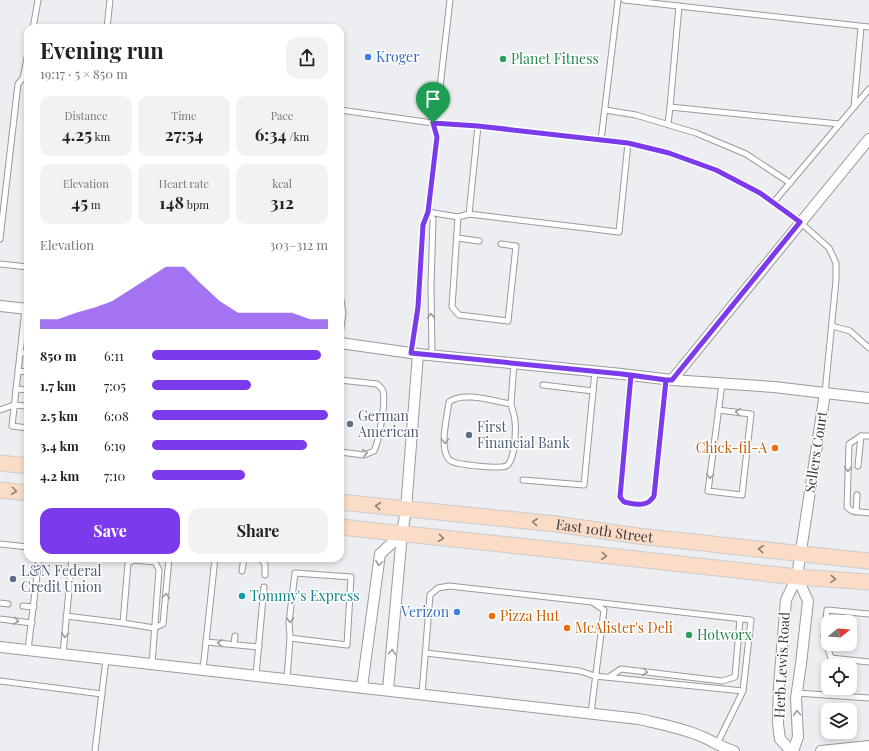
<!DOCTYPE html>
<html lang="en">
<head>
<meta charset="utf-8">
<style>
  :root { --surface:#fff; --page:#f2f2f2; --text:#222; --muted:#767676; --accent:#7c3aed }
  body { margin:0; font-family:"Playfair Display",serif; background:var(--page); color:var(--text); height:100vh; display:flex; flex-direction:column; font-size:15px; white-space:nowrap }
  * { box-sizing:border-box; margin:0 }
  p { font-size:13px; color:var(--muted) }
  .icon { flex:none; width:22px; height:22px; fill:none; stroke:currentColor; stroke-width:2; stroke-linecap:round; stroke-linejoin:round }
  .map { position:relative; flex:1; overflow:hidden }
  .sheet { position:absolute; left:24px; top:24px; width:320px; height:538px; display:flex; flex-direction:column; background:var(--surface); border-radius:12px; box-shadow:0 2px 6px #0003 }
  .sheet>* { flex:none }
  .needle { width:26px; rotate:73deg }
  .buttons { position:absolute; left:821px; top:615px; display:grid; gap:8px }
  .buttons a { display:grid; place-items:center; width:36px; height:36px; border-radius:8px; background:var(--surface); box-shadow:0 2px 6px #0003; font-size:20px }
  .pin { position:absolute; display:grid; place-items:center; width:34px; height:34px; color:#fff; margin:-41px -17px; border-radius:50% 50% 50% 0; rotate:-45deg; box-shadow:0 0 4px #0007 }
  .pin .icon { rotate:45deg }
  .round { display:grid; place-items:center; flex:none; width:42px; height:42px; border-radius:12px; background:var(--page) }
  .summary { display:flex; align-items:center; justify-content:space-between; height:68px; padding:0 16px }
  h1 { font-size:22px; font-weight:700; line-height:30px }
  .stats { display:grid; grid-template-columns:repeat(3,1fr); gap:6px; height:68px; padding:4px 16px }
  .stats div { display:grid; align-content:center; border-radius:10px; background:var(--page); text-align:center }
  .stats b { font-size:17px; font-weight:700 }
  .stats small { font-size:11px; font-weight:400 }
  .stats p { font-size:11px }
  .chart { height:112px; padding:8px 16px }
  .chart p { display:flex; justify-content:space-between }
  .chart svg { width:100%; height:72px; margin-top:4px; fill:var(--accent); opacity:.7 }
  .button { display:flex; gap:8px; margin-top:auto; padding:8px 16px }
  .button a { flex:1; height:46px; border-radius:12px; background:var(--accent); color:#fff; font-size:16px; font-weight:700; line-height:46px; text-align:center }
  .button a+a { background:var(--page); color:var(--text) }
  ul { padding:0 16px; list-style:none; font-size:13px }
  li { display:grid; grid-template-columns:64px 48px 1fr; align-items:center; height:30px }
  li i { height:10px; border-radius:5px; background:var(--accent) }
  .map>svg:first-child { display:block }
  .lines { fill:none; stroke-linecap:round; stroke-linejoin:round }
  .lane-casing { stroke:#9a9a9e; stroke-width:7 }
  .street-casing { stroke:#9a9a9e; stroke-width:12 }
  .primary-casing { stroke:#ccc; stroke-width:17 }
  .lane { stroke:#fff; stroke-width:5 }
  .street { stroke:#fff; stroke-width:10 }
  .primary { stroke:#fadcc7; stroke-width:15 }
  .oneway { stroke:#9c9c9d }
  .oneway2 { stroke:#90827a }
  .route-casing { stroke:#fff; stroke-width:8 }
  .route { stroke:#7c3aed; stroke-width:5 }
  .shop-dot { fill:#3f7fe0; stroke:#fff; stroke-width:1.5 }
  .leisure-dot { fill:#2e9e5b; stroke:#fff; stroke-width:1.5 }
  .service-dot { fill:#5c6f8a; stroke:#fff; stroke-width:1.5 }
  .food-dot { fill:#e8710a; stroke:#fff; stroke-width:1.5 }
  .culture-dot { fill:#0f9aa8; stroke:#fff; stroke-width:1.5 }
  .labels { text-anchor:middle; stroke-width:3; stroke-linejoin:round; paint-order:stroke }
  .shop-label { font-size:14px; fill:#366cbe; stroke:#fff; text-anchor:start }
  .leisure-label { font-size:14px; fill:#27864d; stroke:#fff; text-anchor:start }
  .service-label { font-size:14px; fill:#4e5e75; stroke:#fff; text-anchor:start }
  .food-label { font-size:14px; fill:#c56008; stroke:#fff; text-anchor:start }
  .street-label { font-size:14px; fill:#39393b; stroke:#fff }
  .culture-label { font-size:14px; fill:#0d838f; stroke:#fff; text-anchor:start }
</style>
</head>
<body>
<div class="map">
<svg width="869" height="751" viewBox="0 0 869 751">
  <rect width="100%" height="100%" fill="#edeef2"/>
  <g class="lines">
    <g class="lane-casing">
      <g id="lane">
        <polyline points="450,0 439,96 433,123 478,126 628,143 619,232 469,214 478,126"/>
        <polyline points="624,0 869,27"/>
        <polyline points="679,6 670,107 839,124"/>
        <polyline points="33,28 38,0"/>
        <polyline points="107,28 110,0"/>
        <polyline points="23,78 28,53"/>
        <polyline points="854,107 861,27"/>
        <polyline points="340,110 433,123 437,137 428,212 423,225 418,307 411,353"/>
        <polyline points="605,110 636,115 696,133 746,154 790,183"/>
        <polyline points="668,124 670,107"/>
        <polyline points="601,140 618,0"/>
        <polyline points="628,143 669,153 716,170 760,193 800,222 829,248 836,263 836,280 825,393"/>
        <polyline points="773,203 869,89"/>
        <polyline points="428,212 458,217 452,307 459,315 508,321 516,246 501,244"/>
        <polyline points="428,212 433,219 431,286 432,355"/>
        <polyline points="458,217 469,214"/>
        <polyline points="457,238 479,241"/>
        <polyline points="0,239 18,84 23,78 28,77"/>
        <polyline points="0,264 28,267"/>
        <polyline points="340,300 341,300 343,313 340,335"/>
        <polyline points="25,309 12,426 28,428"/>
        <polyline points="832,326 850,331 869,348"/>
        <polyline points="20,353 28,353"/>
        <polyline points="18,371 28,372"/>
        <path d="M631 375 620 497 624 502C635 504 647 508 654 496L666 380"/>
        <path d="M340 380 377 384C379 386 382 388 383 391 386 403 379 440 374 451L364 455 340 452"/>
        <polyline points="543,385 593,391"/>
        <polyline points="16,389 28,390"/>
        <path d="M511 404C512 410 515 415 515 422 516 430 515 462 506 466 500 469 458 465 451 461 449 460 447 457 446 454 441 441 447 416 449 402 463 391 493 401 511 404L514 363"/>
        <polyline points="0,410 14,405 27,406"/>
        <polyline points="718,410 751,414 742,495 708,491 722,384"/>
        <polyline points="869,436 861,436 849,444 847,507 852,511 869,513"/>
        <polyline points="858,466 861,436"/>
        <polyline points="523,480 584,485 595,371"/>
        <polyline points="856,512 857,495"/>
        <polyline points="0,544 28,547"/>
        <polyline points="261,558 265,565 265,575"/>
        <polyline points="242,571 244,558"/>
        <polyline points="593,602 751,620 743,691 717,744"/>
        <polyline points="0,603 8,604"/>
        <polyline points="23,606 34,607"/>
        <polyline points="66,616 123,623"/>
        <polyline points="0,619 32,623"/>
        <polyline points="206,642 259,647"/>
        <polyline points="234,644 235,636"/>
        <polyline points="28,650 39,558"/>
        <polyline points="426,653 580,671 595,676 743,691"/>
        <polyline points="63,654 72,558"/>
        <polyline points="831,658 824,636 827,610 869,614"/>
        <polyline points="152,664 159,570 155,562 134,560 128,563 123,623 154,628 163,624 169,558"/>
        <polyline points="830,666 831,658 869,662"/>
        <polyline points="203,670 215,558"/>
        <polyline points="256,675 264,587"/>
        <polyline points="609,677 621,669 722,681 735,677 740,619"/>
        <polyline points="287,679 290,638 347,645 351,577 295,573 289,622 290,638"/>
        <polyline points="0,681 102,694"/>
        <polyline points="797,693 869,698"/>
        <polyline points="422,694 430,595 438,588 449,586 592,602 604,610 591,713"/>
        <polyline points="826,695 828,678"/>
        <polyline points="95,751 106,659"/>
      </g>
    </g>
    <g class="street-casing">
      <g id="street">
        <polyline points="0,306 28,309"/>
        <polyline points="340,343 418,354 622,374 672,380 774,387 825,393"/>
        <polyline points="672,380 869,139"/>
        <path d="M0 647 639 719C661 724 683 728 703 737 714 742 723 748 734 751"/>
        <polyline points="362,687 380,554 402,534"/>
        <polyline points="388,690 402,534 406,509 418,354"/>
        <polyline points="791,751 780,739 778,724 779,686 786,600 797,577 825,393 869,398"/>
        <polyline points="793,751 798,737 796,698 801,664 808,601 797,577"/>
        <polyline points="821,751 869,746"/>
      </g>
    </g>
    <g class="primary-casing">
      <g id="primary">
        <polyline points="0,463 28,466"/>
        <polyline points="0,490 28,493"/>
        <path id="s1" d="M340 502 556 524 638 536 869 561"/>
        <polyline points="340,527 547,549 797,577 869,582"/>
      </g>
    </g>
    <use href="#lane" class="lane"/>
    <use href="#street" class="street"/>
    <use href="#primary" class="primary"/>
  </g>
  <defs><path id="oneway-chevron" d="M-2-3.5L2.5 0L-2 3.5" fill="none" stroke-width="1.6" stroke-linecap="round" stroke-linejoin="round"/></defs>
  <g class="oneway">
    <use href="#oneway-chevron" transform="translate(431 316) rotate(-91)"/>
    <use href="#oneway-chevron" transform="translate(738 412) rotate(-173)"/>
    <use href="#oneway-chevron" transform="translate(445 441) rotate(91)"/>
    <use href="#oneway-chevron" transform="translate(365 453) rotate(-8)"/>
    <use href="#oneway-chevron" transform="translate(848 469) rotate(92)"/>
    <use href="#oneway-chevron" transform="translate(710 476) rotate(97)"/>
    <use href="#oneway-chevron" transform="translate(379 563) rotate(98)"/>
    <use href="#oneway-chevron" transform="translate(166 596) rotate(-85)"/>
    <use href="#oneway-chevron" transform="translate(290 620) rotate(93)"/>
    <use href="#oneway-chevron" transform="translate(16 621) rotate(7)"/>
    <use href="#oneway-chevron" transform="translate(65 635) rotate(96)"/>
    <use href="#oneway-chevron" transform="translate(220 643) rotate(-174)"/>
    <use href="#oneway-chevron" transform="translate(392 652) rotate(-85)"/>
    <use href="#oneway-chevron" transform="translate(645 672) rotate(7)"/>
    <use href="#oneway-chevron" transform="translate(797 713) rotate(-93)"/>
  </g>
  <g class="oneway2">
    <use href="#oneway-chevron" transform="translate(14 491) rotate(7)"/>
    <use href="#oneway-chevron" transform="translate(378 506) rotate(-174)"/>
    <use href="#oneway-chevron" transform="translate(535 522) rotate(-174)"/>
    <use href="#oneway-chevron" transform="translate(441 538) rotate(6)"/>
    <use href="#oneway-chevron" transform="translate(761 549) rotate(-174)"/>
    <use href="#oneway-chevron" transform="translate(604 556) rotate(6)"/>
    <use href="#oneway-chevron" transform="translate(833 579) rotate(3)"/>
  </g>
  <g class="lines">
    <g class="route-casing">
      <path id="route" d="M433 123 437 137 428 212 423 225 418 307 411 353 622 374 666 380 654 496C647 508 635 504 624 502L620 497 631 375 666 380H672L800 222 760 193 716 170 669 153 628 143 478 126 433 123"/>
    </g>
    <use href="#route" class="route"/>
  </g>
  <g class="shop-dot">
    <circle cx="368" cy="57" r="4"/>
    <circle cx="457" cy="612" r="4"/>
  </g>
  <g class="leisure-dot">
    <circle cx="503" cy="59" r="4"/>
    <circle cx="689" cy="635" r="4"/>
  </g>
  <g class="service-dot">
    <circle cx="350" cy="424" r="4"/>
    <circle cx="469" cy="435" r="4"/>
    <circle cx="13" cy="579" r="4"/>
  </g>
  <g class="food-dot">
    <circle cx="775" cy="448" r="4"/>
    <circle cx="492" cy="616" r="4"/>
    <circle cx="567" cy="628" r="4"/>
  </g>
  <circle class="culture-dot" cx="242" cy="596" r="4"/>
  <g class="labels">
    <g class="shop-label">
      <text x="376" y="62">Kroger</text>
      <text x="449" y="617" text-anchor="end">Verizon</text>
    </g>
    <g class="leisure-label">
      <text x="511" y="64">Planet Fitness</text>
      <text x="697" y="640">Hotworx</text>
    </g>
    <g class="service-label">
      <text x="358" y="421">German<tspan x="358" dy="16">American</tspan></text>
      <text x="477" y="432">First<tspan x="477" dy="16">Financial Bank</tspan></text>
      <text x="21" y="576">L&amp;N Federal<tspan x="21" dy="16">Credit Union</tspan></text>
    </g>
    <g class="food-label">
      <text x="767" y="453" text-anchor="end">Chick-fil-A</text>
      <text x="500" y="621">Pizza Hut</text>
      <text x="575" y="633">McAlister's Deli</text>
    </g>
    <g class="street-label">
      <text transform="translate(816 452) rotate(-81)" y="5">Sellers Court</text>
      <text dy="5" stroke="none"><textPath href="#s1" startOffset="266">East 10th Street</textPath></text>
      <text transform="translate(782 665) rotate(-87)" y="5">Herb Lewis Road</text>
    </g>
    <g class="culture-label">
      <text x="250" y="601">Tommy's Express</text>
    </g>
  </g>
</svg>
<div class="buttons">
<a><svg class="needle" viewBox="-14 -14 28 28"><path d="M0-13l5 13h-10z" fill="#e53935"/><path d="M0 13l5-13h-10z" fill="#767676"/></svg></a>
<a><svg class="icon" aria-label="locate" viewBox="0 0 24 24"><circle cx="12" cy="12" r="6"/><path d="M12 2v4M12 18v4M2 12h4M18 12h4"/></svg></a>
<a><svg class="icon" aria-label="layers" viewBox="0 0 24 24"><path d="M12 4l9 5-9 5-9-5zM3 14l9 5 9-5"/></svg></a>
</div>
<div class="pin" style="left:433px;top:123px;background:#1e9e55"><svg class="icon" aria-label="arrive" viewBox="0 0 24 24"><path d="M6 21V4h12l-3 4 3 4H6"/></svg></div>
<section class="sheet">
<div class="summary"><div><h1>Evening run</h1><p>19:17 · 5 × 850 m</p></div><a class="round"><svg class="icon" aria-label="share" viewBox="0 0 24 24"><path d="M12 15V3M7 8l5-5 5 5M5 13v7h14v-7"/></svg></a></div>
<div class="stats">
<div><p>Distance</p><b>4.25<small> km</small></b></div>
<div><p>Time</p><b>27:54</b></div>
<div><p>Pace</p><b>6:34<small> /km</small></b></div>
</div>
<div class="stats">
<div><p>Elevation</p><b>45<small> m</small></b></div>
<div><p>Heart rate</p><b>148<small> bpm</small></b></div>
<div><p>kcal</p><b>312</b></div>
</div>
<div class="chart"><p><span>Elevation</span>303–312 m</p>
<svg viewBox="0 0 160 44" preserveAspectRatio="none"><path d="M0 44V38L10 38L20 34L30 31L40 27L50 20L60 13L70 6L80 6L90 17L100 27L110 34L120 34L130 34L140 34L150 38L160 38V44z"/></svg>
</div>
<ul>
<li><b>850 m</b>6:11<i style="width:96%"></i></li>
<li><b>1.7 km</b>7:05<i style="width:56%"></i></li>
<li><b>2.5 km</b>6:08<i style="width:100%"></i></li>
<li><b>3.4 km</b>6:19<i style="width:88%"></i></li>
<li><b>4.2 km</b>7:10<i style="width:53%"></i></li>
</ul>
<div class="button"><a>Save</a><a>Share</a></div>
</section>
</div>
</body>
</html>
